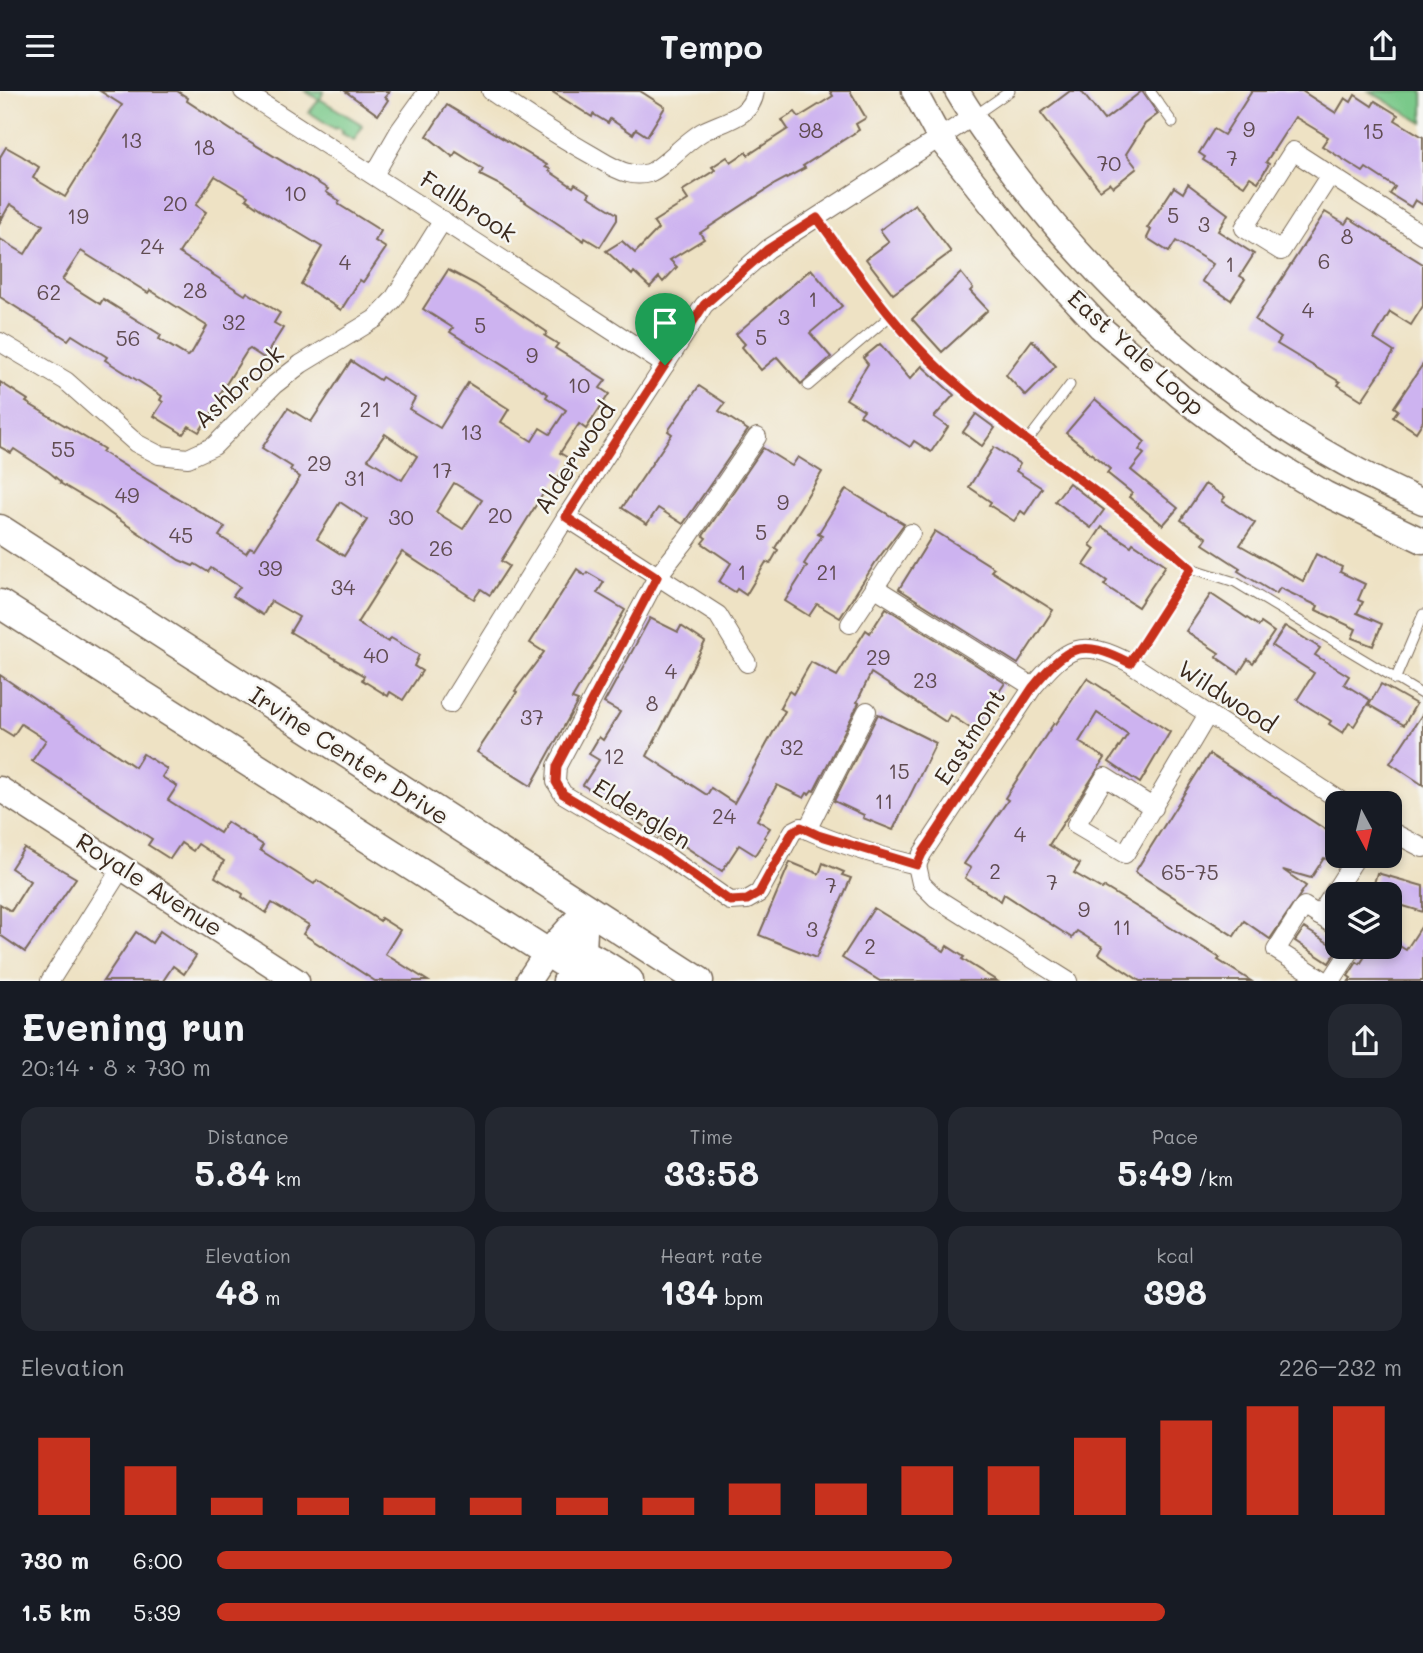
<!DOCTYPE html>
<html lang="en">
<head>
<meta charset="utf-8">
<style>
  :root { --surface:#171b24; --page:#242831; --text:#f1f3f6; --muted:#9ea1a6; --accent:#c8321e }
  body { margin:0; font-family:Mali,sans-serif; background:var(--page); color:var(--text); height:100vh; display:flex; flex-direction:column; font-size:26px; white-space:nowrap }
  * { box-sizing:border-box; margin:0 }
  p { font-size:23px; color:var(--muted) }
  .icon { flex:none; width:38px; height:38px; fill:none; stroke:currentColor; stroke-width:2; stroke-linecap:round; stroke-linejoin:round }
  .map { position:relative; height:890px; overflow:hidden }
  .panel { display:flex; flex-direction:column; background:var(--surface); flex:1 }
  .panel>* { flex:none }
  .needle { width:46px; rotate:173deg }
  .buttons { position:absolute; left:1325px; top:700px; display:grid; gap:14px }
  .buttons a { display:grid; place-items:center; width:77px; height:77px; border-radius:14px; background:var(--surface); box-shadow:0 4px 10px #0003; font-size:35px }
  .pin { position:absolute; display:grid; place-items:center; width:60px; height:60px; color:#fff; margin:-72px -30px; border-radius:50% 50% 50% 0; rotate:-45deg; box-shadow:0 0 7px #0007 }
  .pin .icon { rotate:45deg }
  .round { display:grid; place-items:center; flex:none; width:74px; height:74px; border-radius:21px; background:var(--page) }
  .summary { display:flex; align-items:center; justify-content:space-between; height:119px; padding:0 21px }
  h1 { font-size:38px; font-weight:700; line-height:52px }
  .figures { display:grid; grid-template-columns:repeat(3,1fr); gap:10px; height:119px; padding:7px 21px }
  .figures div { display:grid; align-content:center; border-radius:18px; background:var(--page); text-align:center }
  .figures b { font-size:35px; font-weight:700 }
  .figures small { font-size:19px; font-weight:400 }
  .figures p { font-size:19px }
  .chart { height:196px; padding:14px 21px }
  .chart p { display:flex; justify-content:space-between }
  .chart svg { width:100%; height:126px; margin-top:7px; stroke:var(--accent); stroke-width:6 }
  ul { padding:0 21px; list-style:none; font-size:23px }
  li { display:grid; grid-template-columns:112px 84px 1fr; align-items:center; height:52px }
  li i { height:18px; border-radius:9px; background:var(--accent) }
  header { display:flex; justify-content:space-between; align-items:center; height:91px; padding:0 21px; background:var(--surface); font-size:32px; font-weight:700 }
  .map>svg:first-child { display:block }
  .green { fill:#7ac98a; stroke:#5a7a54; stroke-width:2 }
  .building { fill:#cdb3f0; fill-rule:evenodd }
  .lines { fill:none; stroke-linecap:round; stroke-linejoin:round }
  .lane-casing { stroke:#7a6a58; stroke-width:11 }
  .street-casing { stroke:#7a6a58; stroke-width:20 }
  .secondary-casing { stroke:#7a6a58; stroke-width:27 }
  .primary-casing { stroke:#7a6a58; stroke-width:31 }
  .lane { stroke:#fff; stroke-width:9 }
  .street { stroke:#fff; stroke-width:18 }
  .secondary { stroke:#fff; stroke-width:24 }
  .primary { stroke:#fff; stroke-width:28 }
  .route-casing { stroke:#fff; stroke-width:14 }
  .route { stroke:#c8321e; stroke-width:9 }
  .labels { text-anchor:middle; stroke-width:5; stroke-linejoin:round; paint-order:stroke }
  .number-label { font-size:21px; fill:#604c52 }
  .street-label { font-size:24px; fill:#3b2a1e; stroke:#f6f6f2 }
</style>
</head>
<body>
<header><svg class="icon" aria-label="menu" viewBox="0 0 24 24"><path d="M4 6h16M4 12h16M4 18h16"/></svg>Tempo<svg class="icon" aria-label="share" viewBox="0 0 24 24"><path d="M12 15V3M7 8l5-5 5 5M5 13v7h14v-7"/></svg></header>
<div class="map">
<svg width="1423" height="890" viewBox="0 0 1423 890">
  <rect width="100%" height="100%" fill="#f6f6f2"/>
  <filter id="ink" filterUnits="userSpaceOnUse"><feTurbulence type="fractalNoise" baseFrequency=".0143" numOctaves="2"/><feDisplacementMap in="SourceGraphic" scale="14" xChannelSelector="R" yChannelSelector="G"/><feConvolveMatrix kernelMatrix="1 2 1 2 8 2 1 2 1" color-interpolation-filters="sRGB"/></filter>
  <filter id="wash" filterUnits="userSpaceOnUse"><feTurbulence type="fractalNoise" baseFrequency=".00686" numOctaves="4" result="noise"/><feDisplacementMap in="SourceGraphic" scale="28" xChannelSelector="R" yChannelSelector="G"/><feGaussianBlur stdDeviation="1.57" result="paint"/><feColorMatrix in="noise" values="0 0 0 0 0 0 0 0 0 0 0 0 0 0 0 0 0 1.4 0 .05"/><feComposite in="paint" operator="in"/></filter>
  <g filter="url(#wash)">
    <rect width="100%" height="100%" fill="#eee2c4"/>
    <g class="green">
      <polygon points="305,0 324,0 320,8 361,33 362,36 354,49 341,42 343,40 337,36 335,38 309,21 319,9"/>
      <polygon points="1369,0 1423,0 1423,32"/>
    </g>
    <g id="blocks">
      <g class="building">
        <path d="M100 0H177L188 7 187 10 234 41 328 98 326 101 340 110 338 113 381 140 375 150 386 157 363 191 360 189 341 219 301 193 322 156 269 124 246 108 248 105 215 85 196 114 206 121 179 162 245 204 247 201 280 222 274 232 283 237 264 267 250 258 247 260 218 306 221 308 199 341 189 335 183 343 154 325 163 311 160 309 162 305 105 269 107 266 72 244 68 249 0 206V148L25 163 43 134 10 113 0 131V66L6 56 22 65 39 76 33 87 65 106 122 14ZM81 160 148 202 150 199 207 235 191 263 187 265 159 248 161 244 103 208 100 213 62 189Z"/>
        <polygon points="345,0 390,0 385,6 388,9 378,24"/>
        <polygon points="551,0 640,0 665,16 647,45 636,38 633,43 610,28 608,32 593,23 592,26"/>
        <polygon points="830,0 850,0 866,27 856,33 859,39 803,75 805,77 775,93 700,142 704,148 670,169 677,176 663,191 659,186 650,196 634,181 632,184 606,160 622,150 635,162 658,138 653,131 688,109 682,100 715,79 712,76 727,66 731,71 746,61 748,64 788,38 782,29 795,21 799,26 833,5"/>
        <polygon points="1070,0 1081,0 1104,29 1142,0 1158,23 1145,33 1126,63 1137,77 1113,96 1110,92 1100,99 1041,22"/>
        <polygon points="1252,0 1302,0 1336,22 1345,7 1351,11 1355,4 1372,15 1375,10 1398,24 1395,29 1423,46 1423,114 1415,109 1411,116 1390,103 1395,96 1366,77 1363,81 1322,55 1328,46 1295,26 1266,71 1269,73 1258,91 1250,86 1244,95 1203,69 1205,66 1199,62 1214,38 1224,44"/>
        <polygon points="447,14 547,74 545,76 550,78 549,80 573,96 575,93 590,102 588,105 617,123 617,129 600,156 585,147 584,150 498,93 480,84 483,78 456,61 453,66 427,45"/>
        <polygon points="1188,93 1228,123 1218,140 1254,163 1240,185 1245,188 1231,209 1202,190 1213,173 1176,150 1169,161 1147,147 1151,139 1147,137 1174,96 1183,102"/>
        <polygon points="915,113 951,161 893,203 866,168 889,151 880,139"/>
        <polygon points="1325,121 1345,133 1349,127 1423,173 1423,215 1411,234 1390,221 1374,248 1394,261 1362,309 1338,294 1340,291 1277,253 1281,247 1255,229"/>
        <polygon points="811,178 842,215 810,242 831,266 801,293 777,266 761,279 742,256 745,253 736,243"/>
        <path d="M448 179 475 193 547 241 545 245 558 253 555 257 606 289 600 297 609 303 586 338 579 333 560 362 570 368 547 405 543 403 501 470 509 475 490 504 481 498 474 508 402 461 357 532 388 551 391 547 419 564 414 575 422 580 403 609 390 601 388 605 362 589 364 585 290 541 299 526 271 510 263 524 233 505 240 496 211 477 208 481 195 473 193 475 179 469 102 417 60 392 61 391 49 381 14 358 11 362 0 356V291L28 309 26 311 104 358 102 361 225 436 219 445 246 462 250 456 254 458 300 386 290 379 292 376 262 357 288 317 311 331 351 270 380 289 382 286 415 307 409 318 440 337 468 292 509 318 501 331 532 350 540 337 550 343 566 319 546 306 548 303 450 241 453 237 423 218ZM385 343 417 365 402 389 368 368ZM454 392 482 409 463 438 436 421ZM340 411 367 429 344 465 317 448Z"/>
        <polygon points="961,182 973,197 970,200 988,219 942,261 912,228"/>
        <polygon points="1032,249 1056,275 1026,305 1006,284"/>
        <polygon points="880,253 910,288 922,275 954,304 934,326 948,336 931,361 914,350 910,356 860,324 864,319 846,308 868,273 863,267"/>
        <polygon points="1423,273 1423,330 1416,341 1393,326 1398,319 1394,316"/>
        <polygon points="699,295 725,312 719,320 748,339 683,433 658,417 647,433 622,417 672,343 668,340"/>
        <polygon points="1095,308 1145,351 1139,359 1144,363 1131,379 1178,417 1163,434 1129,406 1132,402 1107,382 1110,378 1066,342"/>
        <polygon points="976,323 995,337 982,355 963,341"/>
        <polygon points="994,356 1020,373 1016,380 1042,397 1025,423 1021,420 1014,430 989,414 991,411 969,396"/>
        <polygon points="763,357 792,375 798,366 822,381 775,457 778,459 770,473 766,471 746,504 737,498 735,501 719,491 731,472 702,452 706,447 703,445"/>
        <polygon points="1069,392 1104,419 1091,437 1055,410"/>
        <polygon points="1205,393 1225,406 1222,410 1255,432 1240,454 1303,490 1316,463 1342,476 1340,481 1365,493 1358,509 1363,511 1357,522 1382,533 1373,555 1352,547 1356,538 1316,519 1318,515 1280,497 1276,503 1238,480 1240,477 1203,453 1207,447 1181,429"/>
        <polygon points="846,398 904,433 875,472 840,527 817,513 809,525 785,510 807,475 804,473 822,445 818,443"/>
        <polygon points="1102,436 1131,455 1133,452 1166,474 1138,516 1104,494 1107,490 1084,474 1095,458 1090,454"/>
        <polygon points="935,440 994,477 991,480 1053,519 1018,573 899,498"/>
        <polygon points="577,478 585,484 587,481 604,491 597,502 625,519 572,608 578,610 572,621 531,695 477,661 517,601 515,600 544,561 530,552"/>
        <polygon points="1211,503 1259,535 1261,532 1274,541 1253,572 1248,568 1239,582 1216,566 1219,562 1186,540"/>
        <polygon points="886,517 1005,592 973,639 950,624 946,631 871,582 857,611 859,612 814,700 812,699 809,703 807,702 804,707 777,694 757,729 770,737 764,746 766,747 755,764 739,754 722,780 666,743 663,748 583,694 599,669 589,663 599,646 603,649 620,621 604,612 650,527 678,541 681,535 705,551 647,665 707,704 711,697 734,712 785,620 780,617 789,600 793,603 811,571 837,585 866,539 870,542"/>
        <polygon points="1285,535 1320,557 1315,564 1349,585 1344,593 1370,609 1354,635 1349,632 1343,642 1329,633 1331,630 1297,609 1314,582 1272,555"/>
        <polygon points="0,584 135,676 143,663 167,678 162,686 177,695 168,709 220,742 227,731 263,754 260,759 314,793 317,789 380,830 381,827 400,839 385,863 428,890 375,890 303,843 309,834 272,812 266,822 242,806 243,803 215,786 224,770 198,753 193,760 181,752 170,768 148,754 152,748 32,670 46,649 21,633 13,645 0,637"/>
        <polygon points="1087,587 1170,641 1140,692 1109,671 1128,643 1097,622 1079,651 1105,667 1049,754 1080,773 1074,782 1102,798 1104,796 1220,867 1218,869 1251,890 1140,890 1099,863 1103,856 1077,840 1072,847 1004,803 1001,810 965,787 971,777 964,773 1008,709 1005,707 1054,632 1056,633"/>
        <polygon points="1381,593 1416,613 1404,634 1369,614"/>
        <polygon points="1423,622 1423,694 1390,672"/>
        <polygon points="878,623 936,652 893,739 863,727 864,724 834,710"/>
        <polygon points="1209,663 1337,746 1337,775 1324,767 1311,787 1283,779 1306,795 1270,848 1244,830 1234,845 1135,781"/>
        <polygon points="24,757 76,787 25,861 0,844 0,813 11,820 30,790 11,777"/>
        <polygon points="790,771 819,783 823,772 844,781 842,784 851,787 816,867 759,844"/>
        <polygon points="1377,782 1423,795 1423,821 1390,811 1390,803 1371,803"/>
        <polygon points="874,817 944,860 947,855 964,866 962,868 997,890 880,890 842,867"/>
        <polygon points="1423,833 1423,890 1349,890 1351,887 1348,885 1357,871 1360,873 1371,856 1390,856 1390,849 1406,859"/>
        <polygon points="1304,837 1338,858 1329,872 1295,850"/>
        <polygon points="160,840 196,865 184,883 173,875 163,890 103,890 136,841 152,852"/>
      </g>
    </g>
  </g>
  <g filter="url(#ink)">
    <use href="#blocks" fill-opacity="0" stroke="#7a6a58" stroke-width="2"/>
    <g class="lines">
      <g class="lane-casing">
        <g id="lane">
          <polyline points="1150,0 1173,32"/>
          <polyline points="974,25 1010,0"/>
          <path d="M817 127C857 181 895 238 945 283 1023 352 1113 408 1191 477"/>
          <polyline points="808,295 889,226"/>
          <polyline points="1028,349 1070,294"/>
          <polyline points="1130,572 1191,477 1235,491 1423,604"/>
          <polyline points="1395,589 1423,523"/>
        </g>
      </g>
      <g class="street-casing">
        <g id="street">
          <polyline points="243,0 665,274"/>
          <path d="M491 0C523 22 556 44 590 63 602 70 615 79 628 82 635 84 642 84 649 82 663 77 685 50 704 40 724 30 752 26 755 0"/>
          <polyline points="374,84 400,39 428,0"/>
          <polyline points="1330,84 1281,160 1244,137 1293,60 1423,144"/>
          <polyline points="0,251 66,290 136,352 159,364 188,367 214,355 274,294 301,273 375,228 393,209 443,129"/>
          <path d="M757 346 687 448 657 486 557 675 556 691 563 703 662 762 730 810 747 809 759 802 793 740 801 736C837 753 878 765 917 774"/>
          <polyline points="566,426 718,524 747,572"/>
          <polyline points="874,496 1033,596"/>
          <polyline points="850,533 911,442"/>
          <polyline points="450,613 566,426 704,214 768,158 972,26"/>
          <polyline points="1154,717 1105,686 1076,734 1125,763 1208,623"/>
          <polyline points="807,739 867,620"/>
          <polyline points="1390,740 1423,757"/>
          <path d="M917 774 922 763 1033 596C1067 556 1080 546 1130 572L1344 712"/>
          <polyline points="917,774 921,792 936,807 1068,890"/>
          <polyline points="1319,825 1357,765"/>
          <polyline points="50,890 122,776"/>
          <polyline points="1325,890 1276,859 1304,815 1337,836"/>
          <polyline points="1331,890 1353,856"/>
        </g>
      </g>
      <g class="secondary-casing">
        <g id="secondary">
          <polyline points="914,0 940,48 1025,156 1100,236 1181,306 1249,357 1326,403 1423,450"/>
          <path d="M957 0C974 29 994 56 1014 83 1120 224 1261 340 1423 411"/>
          <polyline points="0,698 297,890"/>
          <polyline points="528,890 548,860 586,818"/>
          <polyline points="565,890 584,861 586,818"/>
        </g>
      </g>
      <g class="primary-casing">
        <g id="primary">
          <polyline points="0,438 699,890"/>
          <polyline points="0,513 592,890"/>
          <path d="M548 860C580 853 603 873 629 890"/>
        </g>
      </g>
      <use href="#lane" class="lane"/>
      <use href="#street" class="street"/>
      <use href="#secondary" class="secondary"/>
      <use href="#primary" class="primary"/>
    </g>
  </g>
  <g class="lines" filter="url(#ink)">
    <g class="route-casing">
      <path id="route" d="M817 127C857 181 895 238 945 283 1023 352 1113 408 1191 477L1130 572C1080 546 1067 555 1033 596L922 763 917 774 818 744 801 736 793 740 759 802 747 809 730 810 662 762 563 703 556 691 557 675 657 486 566 426 704 214 768 158Z"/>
    </g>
    <use href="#route" class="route"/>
  </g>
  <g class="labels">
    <g class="number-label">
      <text x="1249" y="46">9</text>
      <text x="811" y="47">98</text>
      <text x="1373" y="48">15</text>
      <text x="131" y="57">13</text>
      <text x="204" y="64">18</text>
      <text x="1232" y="75">7</text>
      <text x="1109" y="80">70</text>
      <text x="295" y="110">10</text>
      <text x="175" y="120">20</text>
      <text x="1173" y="132">5</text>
      <text x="78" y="133">19</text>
      <text x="1204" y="141">3</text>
      <text x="1347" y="153">8</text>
      <text x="152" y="163">24</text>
      <text x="1324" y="178">6</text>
      <text x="345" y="179">4</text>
      <text x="1230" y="181">1</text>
      <text x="195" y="207">28</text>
      <text x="49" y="209">62</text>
      <text x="813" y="216">1</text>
      <text x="1308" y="227">4</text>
      <text x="784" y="234">3</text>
      <text x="234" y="239">32</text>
      <text x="480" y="242">5</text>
      <text x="761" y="254">5</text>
      <text x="128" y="255">56</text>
      <text x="532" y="272">9</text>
      <text x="579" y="302">10</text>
      <text x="370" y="326">21</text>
      <text x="471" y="349">13</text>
      <text x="63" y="366">55</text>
      <text x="319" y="380">29</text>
      <text x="442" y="387">17</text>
      <text x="355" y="395">31</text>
      <text x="127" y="412">49</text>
      <text x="783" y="419">9</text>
      <text x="500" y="432">20</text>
      <text x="401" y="434">30</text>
      <text x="761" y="449">5</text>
      <text x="181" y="452">45</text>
      <text x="441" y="465">26</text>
      <text x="270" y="485">39</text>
      <text x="742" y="489">1</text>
      <text x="827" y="489">21</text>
      <text x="343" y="504">34</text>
      <text x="376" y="572">40</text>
      <text x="878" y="574">29</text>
      <text x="671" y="588">4</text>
      <text x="925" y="597">23</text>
      <text x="652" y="620">8</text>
      <text x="532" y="634">37</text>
      <text x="792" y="664">32</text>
      <text x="614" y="673">12</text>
      <text x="899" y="688">15</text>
      <text x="884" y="718">11</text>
      <text x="724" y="733">24</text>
      <text x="1020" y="751">4</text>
      <text x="995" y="788">2</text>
      <text x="1190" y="789">65-75</text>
      <text x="1052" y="799">7</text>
      <text x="831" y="802">7</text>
      <text x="1084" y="826">9</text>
      <text x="1122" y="844">11</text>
      <text x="812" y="846">3</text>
      <text x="870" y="863">2</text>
    </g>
    <g class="street-label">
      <text transform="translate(468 116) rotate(33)" y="8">Fallbrook</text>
      <text transform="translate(1136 262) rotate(42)" y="8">East Yale Loop</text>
      <text transform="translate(239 296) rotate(-42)" y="8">Ashbrook</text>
      <text transform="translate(575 367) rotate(-57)" y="8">Alderwood</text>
      <text transform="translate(1227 606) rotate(33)" y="8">Wildwood</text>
      <text transform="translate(970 646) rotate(-57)" y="8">Eastmont</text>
      <text transform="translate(349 665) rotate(33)" y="8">Irvine Center Drive</text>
      <text transform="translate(642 723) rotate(32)" y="8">Elderglen</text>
      <text transform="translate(149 794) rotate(33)" y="8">Royale Avenue</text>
    </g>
  </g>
</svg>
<div class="buttons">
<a><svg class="needle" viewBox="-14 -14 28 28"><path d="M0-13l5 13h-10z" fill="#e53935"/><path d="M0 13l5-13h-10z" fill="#9ea1a6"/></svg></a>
<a><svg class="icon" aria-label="layers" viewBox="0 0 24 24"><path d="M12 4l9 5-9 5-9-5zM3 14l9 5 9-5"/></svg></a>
</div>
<div class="pin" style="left:665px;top:274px;background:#1e9e55"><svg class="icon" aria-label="arrive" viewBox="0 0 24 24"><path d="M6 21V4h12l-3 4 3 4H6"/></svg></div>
</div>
<section class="panel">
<div class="summary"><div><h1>Evening run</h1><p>20:14 · 8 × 730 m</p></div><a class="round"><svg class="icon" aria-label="share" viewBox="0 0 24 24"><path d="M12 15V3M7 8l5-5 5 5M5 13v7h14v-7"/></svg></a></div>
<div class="figures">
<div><p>Distance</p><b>5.84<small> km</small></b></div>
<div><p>Time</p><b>33:58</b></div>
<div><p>Pace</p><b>5:49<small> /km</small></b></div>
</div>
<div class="figures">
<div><p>Elevation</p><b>48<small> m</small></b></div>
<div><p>Heart rate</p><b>134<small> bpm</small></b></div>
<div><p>kcal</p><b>398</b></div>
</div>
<div class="chart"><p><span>Elevation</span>226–232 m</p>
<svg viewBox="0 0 160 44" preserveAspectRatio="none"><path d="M5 44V17M15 44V27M25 44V38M35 44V38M45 44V38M55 44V38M65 44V38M75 44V38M85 44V33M95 44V33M105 44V27M115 44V27M125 44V17M135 44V11M145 44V6M155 44V6"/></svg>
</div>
<ul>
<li><b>730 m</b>6:00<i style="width:62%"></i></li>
<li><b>1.5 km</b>5:39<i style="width:80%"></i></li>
</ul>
</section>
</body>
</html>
